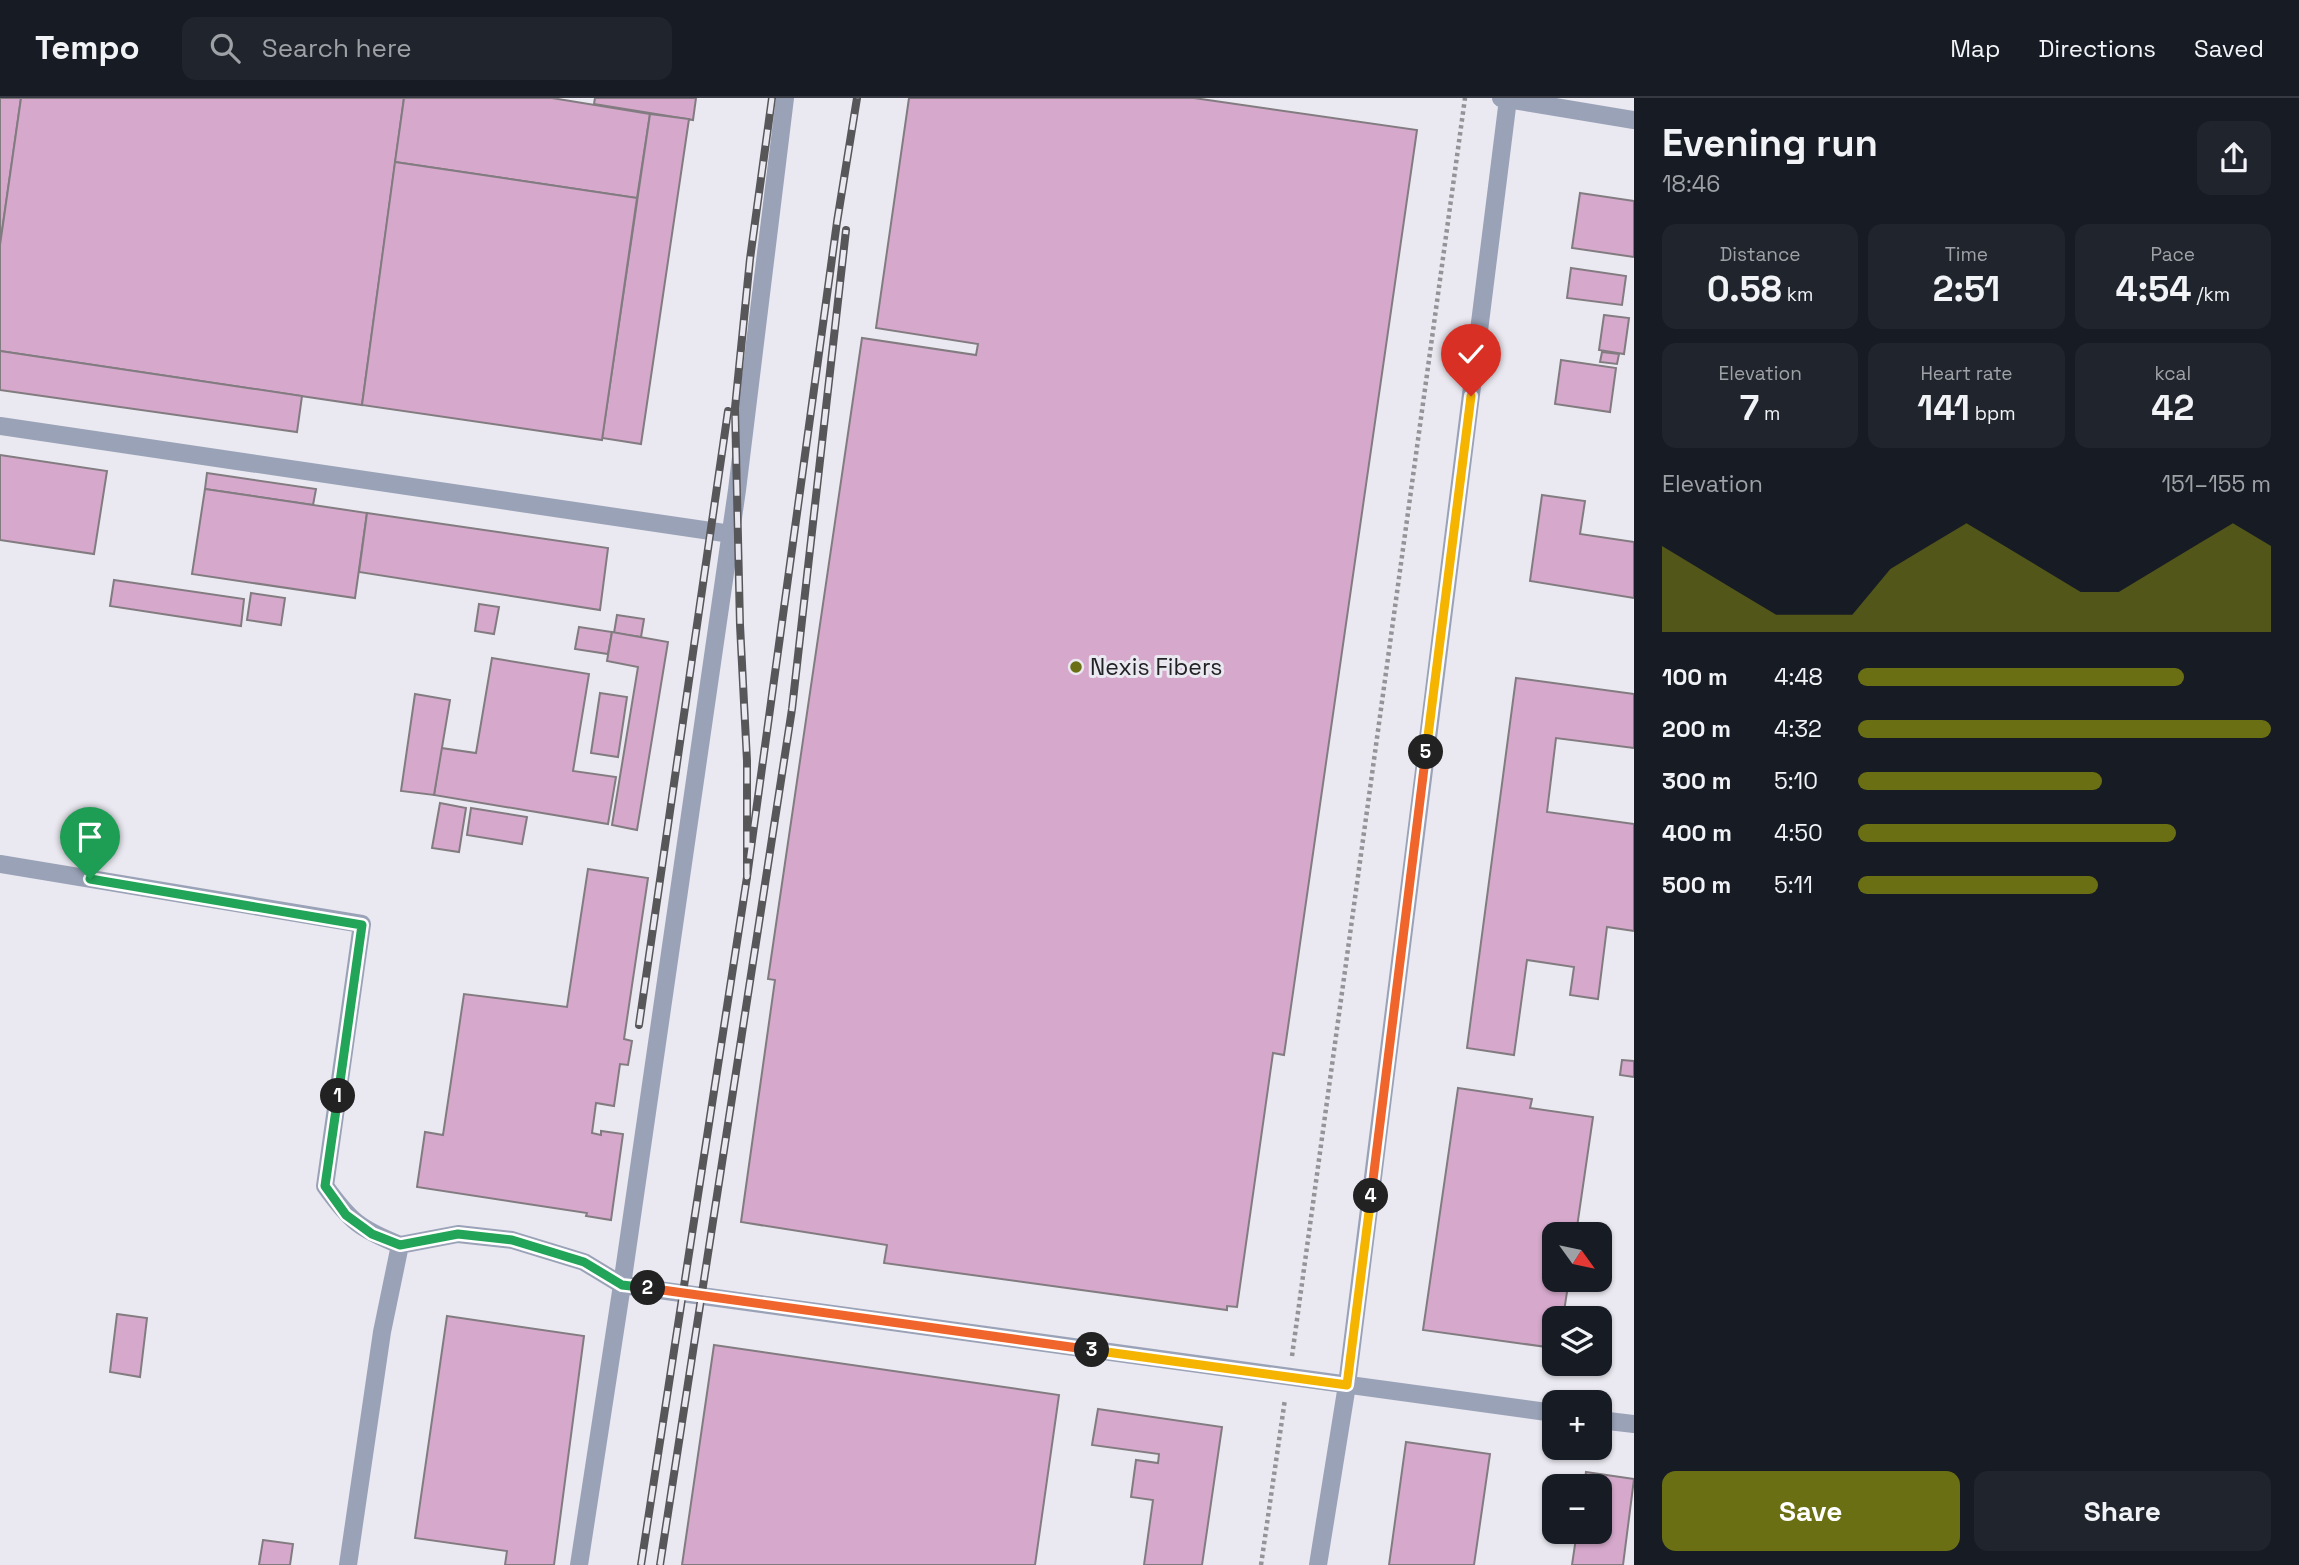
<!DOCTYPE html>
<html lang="en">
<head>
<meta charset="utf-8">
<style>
  :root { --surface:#171b24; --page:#20242c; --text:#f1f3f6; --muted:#9ea1a6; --line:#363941; --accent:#6b6f14 }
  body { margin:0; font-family:"Space Grotesk",sans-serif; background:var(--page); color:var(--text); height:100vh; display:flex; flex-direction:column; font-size:26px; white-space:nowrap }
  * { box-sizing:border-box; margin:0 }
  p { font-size:23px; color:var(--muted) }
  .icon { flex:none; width:38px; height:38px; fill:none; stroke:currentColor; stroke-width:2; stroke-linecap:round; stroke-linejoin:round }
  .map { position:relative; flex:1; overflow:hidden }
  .drawer { display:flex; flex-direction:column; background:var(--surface); width:665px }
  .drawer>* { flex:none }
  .needle { width:46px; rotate:123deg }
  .controls { position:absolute; left:1542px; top:1124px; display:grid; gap:14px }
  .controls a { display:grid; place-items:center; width:70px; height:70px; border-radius:14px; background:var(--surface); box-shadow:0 2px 5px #0004; font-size:35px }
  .pin { position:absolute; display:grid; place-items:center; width:60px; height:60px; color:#fff; margin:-72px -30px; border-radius:50% 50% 50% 0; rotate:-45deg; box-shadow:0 0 7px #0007 }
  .pin .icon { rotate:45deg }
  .km { position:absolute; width:35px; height:35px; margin:-18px; border-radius:50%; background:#222; color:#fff; font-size:19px; line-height:35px; text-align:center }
  .round { display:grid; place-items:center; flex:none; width:74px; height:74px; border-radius:14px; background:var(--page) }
  .summary { display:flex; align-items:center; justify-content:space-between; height:119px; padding:0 28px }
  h1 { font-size:38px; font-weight:800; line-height:52px }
  .stats { display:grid; grid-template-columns:repeat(3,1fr); gap:10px; height:119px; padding:7px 28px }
  .stats div { display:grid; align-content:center; border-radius:14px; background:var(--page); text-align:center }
  .stats b { font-size:35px; font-weight:800 }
  .stats small { font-size:19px; font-weight:400 }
  .stats p { font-size:19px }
  .chart { height:196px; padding:14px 28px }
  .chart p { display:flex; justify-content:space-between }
  .chart svg { width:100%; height:126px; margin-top:7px; fill:var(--accent); opacity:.7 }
  .cta { display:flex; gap:14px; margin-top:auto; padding:14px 28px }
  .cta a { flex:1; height:80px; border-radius:14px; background:var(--accent); color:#fff; font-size:28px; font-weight:800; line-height:80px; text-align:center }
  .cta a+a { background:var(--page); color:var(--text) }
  ul { padding:0 28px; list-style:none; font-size:23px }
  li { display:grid; grid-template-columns:112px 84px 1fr; align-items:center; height:52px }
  li i { height:18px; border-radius:9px; background:var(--accent) }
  header { display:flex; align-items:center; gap:42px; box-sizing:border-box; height:98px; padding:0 35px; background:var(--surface); border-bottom:2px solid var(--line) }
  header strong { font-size:33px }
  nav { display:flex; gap:38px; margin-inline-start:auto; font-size:24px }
  .search { width:490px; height:63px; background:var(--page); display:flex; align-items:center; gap:18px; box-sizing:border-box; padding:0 24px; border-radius:14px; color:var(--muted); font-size:26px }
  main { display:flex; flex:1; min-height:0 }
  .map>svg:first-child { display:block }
  .building { fill:#d6a9cc; stroke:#827c81; stroke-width:2 }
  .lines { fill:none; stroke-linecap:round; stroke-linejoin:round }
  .path { stroke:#949398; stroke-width:4.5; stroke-dasharray:3.5 3.5; stroke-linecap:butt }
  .service { stroke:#99a2b7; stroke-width:18 }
  .rail-casing { stroke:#57575a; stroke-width:8 }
  .rail { stroke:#eae8f0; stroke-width:5; stroke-dasharray:16; stroke-linecap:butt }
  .split-1-casing { stroke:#fff; stroke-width:14 }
  .split-2-casing { stroke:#fff; stroke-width:14 }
  .split-3-casing { stroke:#fff; stroke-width:14 }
  .split-4-casing { stroke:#fff; stroke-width:14 }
  .split-5-casing { stroke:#fff; stroke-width:14 }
  .split-6-casing { stroke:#fff; stroke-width:14 }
  .split-1 { stroke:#22a559; stroke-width:9 }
  .split-2 { stroke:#22a559; stroke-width:9 }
  .split-3 { stroke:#f0652b; stroke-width:9 }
  .split-4 { stroke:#f5b400; stroke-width:9 }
  .split-5 { stroke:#f0652b; stroke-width:9 }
  .split-6 { stroke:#f5b400; stroke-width:9 }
  .poi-dot { fill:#6b6f14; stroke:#eae8f0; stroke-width:2.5 }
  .labels { text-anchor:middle; stroke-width:6; stroke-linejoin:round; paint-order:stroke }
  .poi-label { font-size:23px; fill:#222224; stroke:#eae8f0; text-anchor:start }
</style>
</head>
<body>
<header>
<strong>Tempo</strong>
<div class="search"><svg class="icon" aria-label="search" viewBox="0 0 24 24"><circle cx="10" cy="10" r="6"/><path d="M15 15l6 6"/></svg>Search here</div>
<nav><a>Map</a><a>Directions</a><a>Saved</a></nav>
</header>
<main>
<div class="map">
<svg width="1634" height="1467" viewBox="0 0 1634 1467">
  <rect width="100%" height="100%" fill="#eae8f0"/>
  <g class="building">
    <polygon points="0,0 21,0 0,147"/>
    <polygon points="21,0 404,0 362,307 0,253 0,147"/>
    <polygon points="404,0 552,0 650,16 637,100 395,64"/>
    <polygon points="595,0 696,0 693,22 594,6"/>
    <polygon points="909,0 1194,0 1417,32 1284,957 1273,955 1237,1209 1227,1208 1227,1212 884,1165 887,1147 741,1124 775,882 768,881 862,240 976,257 978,246 876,230"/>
    <polygon points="650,16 689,21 641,346 602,340"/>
    <polygon points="395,64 637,100 602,342 362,307"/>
    <polygon points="1580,95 1634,103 1634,159 1572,150"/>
    <polygon points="1571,170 1626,178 1622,207 1567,200"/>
    <polygon points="1604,217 1629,220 1624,256 1599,252"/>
    <polygon points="0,253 302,298 297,334 0,292"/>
    <polygon points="1602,254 1619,256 1617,266 1600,264"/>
    <polygon points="1561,262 1616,270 1610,314 1555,306"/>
    <polygon points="0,357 107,373 94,456 0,442"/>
    <polygon points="207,375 316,391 313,407 205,391"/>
    <polygon points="205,391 367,415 355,500 192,476"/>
    <polygon points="1542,397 1585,403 1580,436 1634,444 1634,500 1530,483"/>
    <polygon points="367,415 608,450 600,512 359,474"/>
    <polygon points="114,482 244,501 241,528 110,508"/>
    <polygon points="251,495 285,500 281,527 247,522"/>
    <polygon points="479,506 499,509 494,536 475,533"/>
    <polygon points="617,517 644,521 641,539 614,535"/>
    <polygon points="579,529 612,534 608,556 575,551"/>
    <polygon points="612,534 668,544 637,732 612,727 638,569 607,563"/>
    <polygon points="492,560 589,576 573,673 616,679 608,726 434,697 441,650 476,655"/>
    <polygon points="1516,580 1634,596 1634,650 1556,640 1547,714 1634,726 1634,833 1607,829 1598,901 1570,897 1574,869 1527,862 1514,957 1467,950"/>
    <polygon points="600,595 627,599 618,659 591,655"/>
    <polygon points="415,596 450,602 434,697 401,693"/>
    <polygon points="440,705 466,710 459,754 432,750"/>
    <polygon points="471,710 527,719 522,746 467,737"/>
    <polygon points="588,771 648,780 624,941 632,943 628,967 620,966 614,1008 596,1005 592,1035 601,1037 601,1033 623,1036 611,1122 586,1118 587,1115 417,1089 425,1034 443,1037 464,896 567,909"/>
    <polygon points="1622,962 1634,963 1634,979 1620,977"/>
    <polygon points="1458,990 1532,1001 1530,1010 1593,1019 1576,1136 1554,1136 1554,1181 1569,1181 1563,1220 1554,1220 1554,1250 1423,1232"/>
    <polygon points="117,1216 147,1220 140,1279 110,1274"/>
    <polygon points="447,1218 584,1238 554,1467 505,1467 507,1453 415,1440"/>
    <polygon points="714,1247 1059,1297 1035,1467 682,1467"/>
    <polygon points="1098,1311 1222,1329 1202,1467 1144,1467 1153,1402 1131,1399 1136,1362 1158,1365 1159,1356 1092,1347"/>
    <polygon points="1406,1344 1490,1356 1474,1467 1389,1467"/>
    <polygon points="1586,1374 1634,1381 1623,1467 1572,1467 1577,1433 1600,1433 1600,1388 1584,1388"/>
    <polygon points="263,1442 293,1446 290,1467 259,1467"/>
  </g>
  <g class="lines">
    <g class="path">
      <polyline points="1292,1258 1465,0"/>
      <polyline points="1261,1467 1285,1301"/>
    </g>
    <g class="service">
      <polyline points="1501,0 1634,22"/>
      <polyline points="0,328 731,436"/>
      <path d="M0 766 362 826 325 1088C350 1123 360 1131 400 1147"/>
      <polyline points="1600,1322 1634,1326"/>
      <polyline points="348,1467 382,1234 400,1147 458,1136 512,1142 584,1164 622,1187 1554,1315"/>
      <polyline points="579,1467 622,1187 737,392 785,0"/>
      <polyline points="1318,1467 1347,1287 1508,1"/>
    </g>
    <g class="rail-casing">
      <g id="rail">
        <polyline points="772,0 750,161 735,310 740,527 747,663 747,779 837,124 857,0"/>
        <polyline points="639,927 728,313"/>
        <polyline points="641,1467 747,779"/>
        <polyline points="660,1467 792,611 846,132"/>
      </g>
    </g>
    <use href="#rail" class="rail"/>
  </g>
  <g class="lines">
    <g class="split-1-casing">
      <polyline id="split-1" points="90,781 362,827 338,998"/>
    </g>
    <g class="split-2-casing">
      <polyline id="split-2" points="338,998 325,1088 346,1117 372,1136 400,1147 458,1136 512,1142 584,1164 622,1187 648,1190"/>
    </g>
    <g class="split-3-casing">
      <polyline id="split-3" points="648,1190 1092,1252"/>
    </g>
    <g class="split-4-casing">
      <polyline id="split-4" points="1092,1252 1347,1287 1371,1098"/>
    </g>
    <g class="split-5-casing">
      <polyline id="split-5" points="1371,1098 1426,654"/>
    </g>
    <g class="split-6-casing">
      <polyline id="split-6" points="1426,654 1471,298"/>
    </g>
    <use href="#split-1" class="split-1"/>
    <use href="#split-2" class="split-2"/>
    <use href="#split-3" class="split-3"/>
    <use href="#split-4" class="split-4"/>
    <use href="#split-5" class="split-5"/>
    <use href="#split-6" class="split-6"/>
  </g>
  <circle class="poi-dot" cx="1076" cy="569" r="7"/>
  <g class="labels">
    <g class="poi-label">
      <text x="1090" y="577">Nexis Fibers</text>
    </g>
  </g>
</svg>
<div class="controls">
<a><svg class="needle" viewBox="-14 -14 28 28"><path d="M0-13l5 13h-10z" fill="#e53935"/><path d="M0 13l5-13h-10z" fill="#9ea1a6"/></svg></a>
<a><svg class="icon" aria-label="layers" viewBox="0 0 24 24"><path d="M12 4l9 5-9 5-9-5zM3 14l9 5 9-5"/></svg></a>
<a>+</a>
<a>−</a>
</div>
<div class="pin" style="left:90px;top:781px;background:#1e9e55"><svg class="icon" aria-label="arrive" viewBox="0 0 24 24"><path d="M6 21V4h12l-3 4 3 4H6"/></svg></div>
<div class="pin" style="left:1471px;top:298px;background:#d93025"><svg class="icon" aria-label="check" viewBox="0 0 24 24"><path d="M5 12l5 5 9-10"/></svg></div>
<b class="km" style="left:338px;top:998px">1</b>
<b class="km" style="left:648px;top:1190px">2</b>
<b class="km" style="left:1092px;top:1252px">3</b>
<b class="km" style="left:1371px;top:1098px">4</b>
<b class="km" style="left:1426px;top:654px">5</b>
</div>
<section class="drawer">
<div class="summary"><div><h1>Evening run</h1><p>18:46</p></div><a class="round"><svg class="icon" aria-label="share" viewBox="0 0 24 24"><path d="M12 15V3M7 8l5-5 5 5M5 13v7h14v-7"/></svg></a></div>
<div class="stats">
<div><p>Distance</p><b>0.58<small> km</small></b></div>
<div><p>Time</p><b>2:51</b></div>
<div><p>Pace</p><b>4:54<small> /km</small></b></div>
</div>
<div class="stats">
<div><p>Elevation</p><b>7<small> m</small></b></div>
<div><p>Heart rate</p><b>141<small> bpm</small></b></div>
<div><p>kcal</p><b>42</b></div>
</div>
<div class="chart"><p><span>Elevation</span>151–155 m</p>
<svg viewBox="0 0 160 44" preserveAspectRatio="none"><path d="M0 44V14L10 22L20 30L30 38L40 38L50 38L60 22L70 14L80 6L90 14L100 22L110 30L120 30L130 22L140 14L150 6L160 14V44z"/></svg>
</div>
<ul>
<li><b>100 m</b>4:48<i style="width:79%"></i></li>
<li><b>200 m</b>4:32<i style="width:100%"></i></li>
<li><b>300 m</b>5:10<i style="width:59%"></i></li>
<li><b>400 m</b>4:50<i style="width:77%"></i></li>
<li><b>500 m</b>5:11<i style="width:58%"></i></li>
</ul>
<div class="cta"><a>Save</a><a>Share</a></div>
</section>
</main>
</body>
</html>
